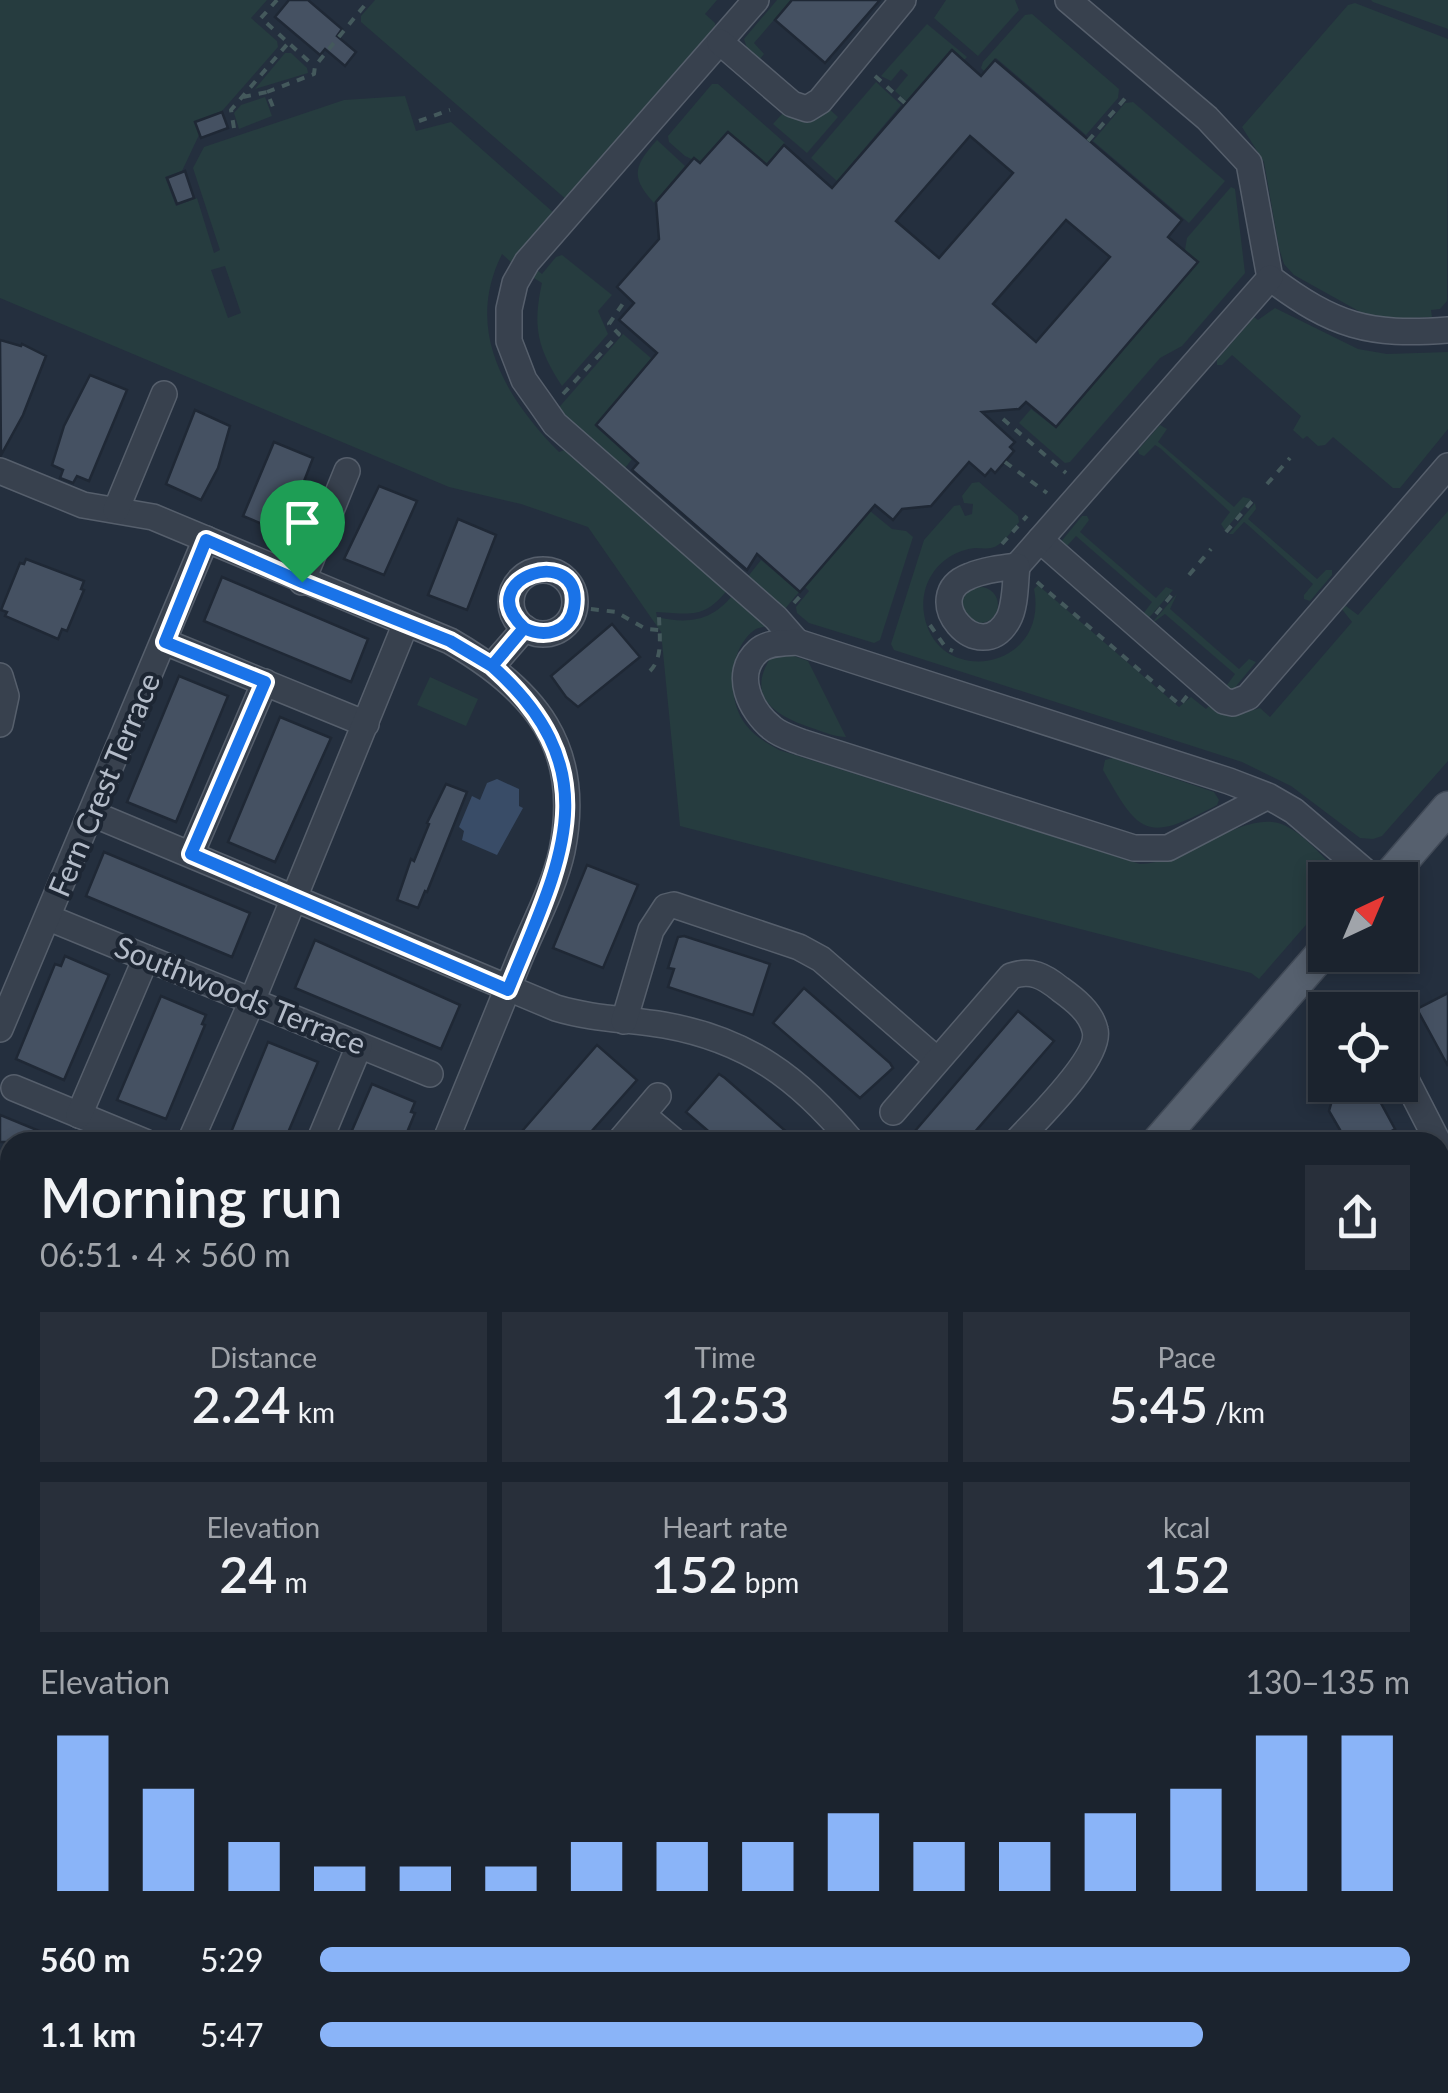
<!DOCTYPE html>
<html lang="en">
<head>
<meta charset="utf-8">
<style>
  :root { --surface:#1b232e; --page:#282f3a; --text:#f1f3f6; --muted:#a0a4aa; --line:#39404a; --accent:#8ab4f8 }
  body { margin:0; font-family:Lato,sans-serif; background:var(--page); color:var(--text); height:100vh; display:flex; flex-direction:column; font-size:38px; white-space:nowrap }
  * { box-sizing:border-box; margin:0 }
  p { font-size:32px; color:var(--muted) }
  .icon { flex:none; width:55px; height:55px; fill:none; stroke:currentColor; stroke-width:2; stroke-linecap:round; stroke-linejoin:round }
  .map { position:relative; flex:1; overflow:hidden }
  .sheet { position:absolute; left:0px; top:1132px; width:1450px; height:962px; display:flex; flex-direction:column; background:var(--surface); border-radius:30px 30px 0 0; box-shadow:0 5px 15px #0003,0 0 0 2px var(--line) }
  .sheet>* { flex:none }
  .needle { width:65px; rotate:44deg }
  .fabs { position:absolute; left:1308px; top:862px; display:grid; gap:20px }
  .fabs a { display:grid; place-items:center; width:110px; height:110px; border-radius:0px; background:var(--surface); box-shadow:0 5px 15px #0003,0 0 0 2px var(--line); font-size:50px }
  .pin { position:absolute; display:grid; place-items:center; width:85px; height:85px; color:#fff; margin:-102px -42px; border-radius:50% 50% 50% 0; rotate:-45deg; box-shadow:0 0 10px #0007 }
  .pin .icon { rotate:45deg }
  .round { display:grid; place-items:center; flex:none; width:105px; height:105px; border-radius:0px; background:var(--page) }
  .headline { display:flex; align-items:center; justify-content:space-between; height:170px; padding:0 40px }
  h1 { font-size:55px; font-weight:600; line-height:75px }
  .stats { display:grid; grid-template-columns:repeat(3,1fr); gap:15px; height:170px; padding:10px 40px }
  .stats div { display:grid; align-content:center; border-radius:0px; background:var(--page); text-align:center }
  .stats b { font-size:50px; font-weight:600 }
  .stats small { font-size:28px; font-weight:400 }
  .stats p { font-size:28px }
  .chart { height:280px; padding:20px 40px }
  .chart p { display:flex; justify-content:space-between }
  .chart svg { width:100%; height:180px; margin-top:10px; stroke:var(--accent); stroke-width:6 }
  ul { padding:0 40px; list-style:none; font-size:32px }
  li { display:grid; grid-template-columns:160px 120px 1fr; align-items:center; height:75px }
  li i { height:25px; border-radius:12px; background:var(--accent) }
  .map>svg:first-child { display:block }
  .green { fill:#263c3f; fill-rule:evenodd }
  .water { fill:#394c67 }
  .building { fill:#455162; stroke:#1f2835; stroke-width:2.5; fill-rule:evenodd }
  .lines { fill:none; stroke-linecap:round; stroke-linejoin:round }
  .minor-casing { stroke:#565f6c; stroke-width:28 }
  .major-casing { stroke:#414a57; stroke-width:35 }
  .path { stroke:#44595c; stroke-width:4; stroke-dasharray:8 8; stroke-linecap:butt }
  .minor { stroke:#38414e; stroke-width:25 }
  .major { stroke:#56606e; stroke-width:32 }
  .route-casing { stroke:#fff; stroke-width:20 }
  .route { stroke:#1a73e8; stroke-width:12 }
  .labels { text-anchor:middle; stroke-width:8; stroke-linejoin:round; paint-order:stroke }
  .street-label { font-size:30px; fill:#b4bcc9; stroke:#1d2633 }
</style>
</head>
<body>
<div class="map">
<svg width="1448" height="2093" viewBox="0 0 1448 2093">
  <rect width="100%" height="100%" fill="#242f3e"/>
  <g class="green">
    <path d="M0 0H267L251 18 277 41 278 47 222 111 194 121 199 135 182 171 165 177 176 206 197 198 214 253 220 250 193 168 204 147 344 100 405 96 416 131 451 122 554 213 517 254 513 264 502 254C464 330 505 397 559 452L567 449 729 588C704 619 694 614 656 612L657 617C691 625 714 620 735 592L770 625C766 627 760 627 756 629 728 647 726 700 746 725 755 737 767 743 779 750L1140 864C1189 863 1247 806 1286 826 1303 834 1319 853 1333 866L1338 875 1325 880V903L1259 979 1251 973 680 826 661 632 588 527 521 504 449 487 0 298ZM225 266 241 313 228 318 211 270Z"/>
    <polygon points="375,0 717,0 705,14 715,23 715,29 567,200 361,22 361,16"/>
    <polygon points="777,0 791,0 754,43 764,54 760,59 747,48 744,39"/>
    <polygon points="946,0 1015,0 1019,10 978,56 934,18"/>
    <polygon points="1371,0 1448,0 1448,29 1373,2"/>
    <polygon points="1355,3 1448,39 1447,301 1440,309 1431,310 1432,317 1390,319 1364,314 1294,275 1284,264 1279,248 1264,162 1242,127 1348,5"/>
    <polygon points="1032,14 1119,89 1118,98 1086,135 996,58 984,71 981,68 983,62 1025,15"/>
    <polygon points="927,24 967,57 964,60 951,49 906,101 895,91 908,75 901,69 891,81 881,76"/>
    <polygon points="285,53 291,53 307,68 308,73 255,89"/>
    <polygon points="876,82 901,105 837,181 811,158"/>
    <polygon points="712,84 718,84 785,143 766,164 727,131 700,163 685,156 669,142 668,136"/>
    <polygon points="265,97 272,116 239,129 234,113 241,105"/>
    <polygon points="1133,102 1225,181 1189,223 1093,141 1125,103"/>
    <polygon points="828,108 838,117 807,153 773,124 782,114"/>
    <path d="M657 140 685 166 654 203C629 176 635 165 657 140Z"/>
    <polygon points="1231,187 1235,189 1245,273 1182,346 1160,358 1070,462 1065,463 1019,423 1031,409 1056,428 1198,263 1185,250 1187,238"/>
    <path d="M562 255 612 295 598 311 608 334 562 386C538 349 532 327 542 283L529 275 533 267 542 274 556 257Z"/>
    <polygon points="1275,308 1358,349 1387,354 1448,352 1448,429 1400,488 1393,488 1333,437 1325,445 1318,446 1307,436 1303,439 1293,430 1301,416 1232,355 1222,365 1217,365 1217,360 1254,317 1258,320"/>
    <polygon points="623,334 652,359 595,426 632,459 622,472 555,412"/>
    <polygon points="1160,425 1167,429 1158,442 1234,507 1243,497 1251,499 1225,530 1221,524 1230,512 1160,448 1155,445 1144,456 1139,454 1138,450"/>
    <path d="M979 482 1018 516 1019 522C1013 529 1006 540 998 545 991 550 983 548 975 548 957 550 940 560 931 576 924 587 922 602 924 614 936 689 1050 671 1034 589L1038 585 1179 707 1191 697 1206 709 1210 705 1230 717 1260 708 1270 717 1352 622 1341 608 1346 606 1358 615 1448 511V761L1382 836 1373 839 1360 838 1291 786 1242 762 894 650 891 644 924 540 954 506 960 505 965 516 972 514 973 504 964 503 962 496 972 483Z"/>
    <polygon points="1255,503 1256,509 1248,519 1317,579 1326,570 1332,570 1332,575 1310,601 1304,599 1304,595 1313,584 1249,526 1244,522 1233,534 1229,534"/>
    <polygon points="870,511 892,529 906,531 913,537 880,640 874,643 809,623 797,613 796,607 809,591 805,587"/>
    <polygon points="1082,516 1087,516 1089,520 1080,532 1156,598 1166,587 1173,590 1147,620 1143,614 1152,602 1076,536 1067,546 1060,543"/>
    <polygon points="761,560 799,592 784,610 746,579"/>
    <circle cx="980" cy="605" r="18"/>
    <polygon points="1177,594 1170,609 1239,669 1249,659 1256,662 1232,691 1228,690 1227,685 1235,674 1165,614 1151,624"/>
    <path d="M785 653 808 661 846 737C836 737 826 733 815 729 781 718 743 700 771 657Z"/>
    <polygon points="430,677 478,699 466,726 417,705"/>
    <path d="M1113 758 1214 792 1219 800 1217 805C1147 842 1140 836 1103 770L1105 760Z"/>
    <polygon points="1448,1273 1448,1733 1440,1745 1440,1278"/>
    <polygon points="1440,1762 1448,1778 1448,1912 1440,1906"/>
  </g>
  <polygon class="water" points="497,779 519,789 519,806 523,808 497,855 462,840 464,831 459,827 472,796 480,800 487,783"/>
  <g class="building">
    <polygon points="289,0 308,0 342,29 337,36 356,52 345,66 325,49 320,55 275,17"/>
    <polygon points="792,0 880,0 825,63 775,20"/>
    <path d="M952 50 981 76 995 60 1182 220 1168 237 1198 262 1056 427 1026 402 1019 409 982 412 1015 442 1010 447 1014 451 995 473 991 469 985 476 969 462 931 506 902 509 893 520 875 505 800 592 757 554 747 570 632 470 638 463 596 425 657 353 619 320 634 303 617 287 659 239 656 202 694 158 700 163 728 132 767 165 784 145 832 188ZM970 136 1013 173 939 258 896 221ZM1066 220 1110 257 1036 342 993 304Z"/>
    <polygon points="222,112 228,128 201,138 195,122"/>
    <polygon points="185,171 194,198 177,204 167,178"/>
    <polygon points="0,340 21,346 22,344 46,356 23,415 1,455"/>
    <polygon points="90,375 127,390 89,481 77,476 73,483 60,478 63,470 52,465 64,426"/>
    <polygon points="195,410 230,426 218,468 201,500 166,484"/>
    <polygon points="274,442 313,458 284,533 243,516"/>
    <polygon points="379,486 417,501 384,575 344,559"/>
    <polygon points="458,519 496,535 467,610 428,595"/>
    <polygon points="26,559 84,581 81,589 84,590 67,631 62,629 58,639 5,616 7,612 1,610 20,563 24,564"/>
    <polygon points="222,577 368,639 351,682 204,621"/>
    <polygon points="612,624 640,657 578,707 566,697 551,676"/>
    <polygon points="179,676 228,696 176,822 127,802"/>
    <polygon points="280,717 331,738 275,862 228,842"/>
    <polygon points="446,784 467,792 427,892 425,891 418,908 397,900 411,859 414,861 429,824 427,823"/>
    <polygon points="104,852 250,913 232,957 86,896"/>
    <polygon points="587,865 638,885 603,968 553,948"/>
    <polygon points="684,936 770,964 753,1015 668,987 674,969 668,968 678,937"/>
    <polygon points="315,940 460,1005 441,1049 295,988"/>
    <polygon points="65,956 109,975 64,1080 16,1059 55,964 61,966"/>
    <polygon points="804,988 890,1063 893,1068 860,1098 773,1023"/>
    <polygon points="1448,993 1448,1066 1417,1009"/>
    <polygon points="161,996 206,1015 202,1024 205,1025 166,1119 117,1100"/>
    <polygon points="1018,1011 1054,1041 966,1142 928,1142 915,1131"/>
    <polygon points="268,1042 318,1062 284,1142 227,1142"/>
    <polygon points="597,1045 637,1080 582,1142 538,1142 523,1130"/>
    <polygon points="719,1074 725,1078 798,1142 721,1142 686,1112"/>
    <polygon points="372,1084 415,1102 411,1112 415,1113 403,1142 347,1142"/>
    <polygon points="1355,1085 1371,1085 1395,1129 1372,1142 1347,1142 1329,1111 1333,1097"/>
    <polygon points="0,1115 66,1142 0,1142"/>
  </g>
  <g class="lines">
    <g class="minor-casing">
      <g id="minor">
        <polyline points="756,0 527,262 515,283 509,309 509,341 524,380 541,404 555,424 776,618 797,642"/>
        <path d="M1068 0 1207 118 1249 163 1270 278C1334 326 1368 336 1448 330"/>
        <polyline points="720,42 792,104 807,109 820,101 903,0"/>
        <path d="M0 471 83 505 153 517 450 641C535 690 583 747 562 851 554 888 534 924 520 958 495 1020 470 1081 445 1142"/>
        <polyline points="116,510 164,394"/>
        <polyline points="1040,540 1224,701 1233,703 1248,697 1448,466"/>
        <polyline points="1017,566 1270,278"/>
        <path d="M1017 566C1015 582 1016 606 1008 620 980 670 916 596 970 576 984 570 1001 568 1017 566Z"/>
        <circle cx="543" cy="602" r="32"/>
        <polyline points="302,582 347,471"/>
        <polyline points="165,642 366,724"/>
        <polyline points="492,666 525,628"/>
        <polyline points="0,676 6,696 0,724"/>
        <path d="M1268 796 1168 848H1134L801 742C791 738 780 735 772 728 751 711 732 674 758 651 768 642 784 643 797 642L1229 781 1268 796 1294 811 1375 880"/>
        <path d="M93 814 556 1008C592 1019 628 1019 664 1025 748 1040 799 1078 852 1142"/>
        <polyline points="191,854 265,682"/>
        <polyline points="49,918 430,1074"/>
        <polyline points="1369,1008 1370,1010"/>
        <polyline points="624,1021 651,930 666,907 674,905 799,947 821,959 937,1060"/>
        <polyline points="0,1029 206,539"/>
        <polyline points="1400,1068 1438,1142"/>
        <polyline points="14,1088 145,1142"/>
        <path d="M893 1112 1011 976C1031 969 1044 976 1060 989 1074 999 1091 1012 1095 1030 1102 1057 1035 1121 1016 1142"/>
        <polyline points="79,1115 146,958"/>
        <polyline points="643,1115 675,1142"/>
        <polyline points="190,1142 252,1001 406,623"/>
        <polyline points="319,1142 359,1046"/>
        <polyline points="619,1142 658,1096"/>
        <polyline points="0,1202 10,1206"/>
        <polyline points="0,1281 10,1257"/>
        <polyline points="0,1333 10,1337"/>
        <polyline points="0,1452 10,1456"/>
        <polyline points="0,1774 10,1781"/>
        <polyline points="0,1971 10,1959"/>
        <polyline points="819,2085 851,2092 857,2085"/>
        <polyline points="1296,2085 1302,2093"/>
        <polyline points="245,2093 252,2085"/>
      </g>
    </g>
    <g class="major-casing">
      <g id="major">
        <polyline points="1386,880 1448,808"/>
        <polyline points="1158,1142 1325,950"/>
        <polyline points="0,1567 10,1573"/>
        <polyline points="0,1638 10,1644"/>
        <polyline points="582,2085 591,2093"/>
        <polyline points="686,2085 696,2093"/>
        <polyline points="316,2093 323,2085"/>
        <polyline points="369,2093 376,2085"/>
      </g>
    </g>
    <g class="path">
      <polyline points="277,0 261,18 314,66"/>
      <polyline points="875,76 905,103"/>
      <polyline points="267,92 314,74 315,66 369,0"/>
      <polyline points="243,97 267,92 275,112"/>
      <polyline points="419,121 450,110"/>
      <polyline points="234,128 231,110 290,41"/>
      <polyline points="1088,141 1129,94"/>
      <polyline points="563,394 619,334 609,324 624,302"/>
      <polyline points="1003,419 1066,473"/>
      <polyline points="1005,462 1047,493"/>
      <polyline points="1267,484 1290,458"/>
      <polyline points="1226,532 1252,501"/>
      <polyline points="1002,544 1027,516"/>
      <polyline points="1189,575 1211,549"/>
      <polyline points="1037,582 1180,705 1187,696"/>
      <polyline points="794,603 804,592"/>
      <polyline points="575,607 616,612 646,629 659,630"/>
      <polyline points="1156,614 1175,591"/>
      <polyline points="930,625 946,648 953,651"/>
      <path d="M650 671C664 657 659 633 659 614"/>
      <polyline points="0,1520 10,1522"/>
      <polyline points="532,2085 542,2093"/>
    </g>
    <use href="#minor" class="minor"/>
    <use href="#major" class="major"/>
  </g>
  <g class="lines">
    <g class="route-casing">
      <path id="route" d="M302 582 206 540 165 642 265 682 191 854 508 990C559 864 613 774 492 666L524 628C469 577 585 542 574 608 570 633 544 638 524 628L492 666 450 641 302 582"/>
    </g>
    <use href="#route" class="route"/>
  </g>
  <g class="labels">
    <g class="street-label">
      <text transform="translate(105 785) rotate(-67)" y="10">Fern Crest Terrace</text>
      <text transform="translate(240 996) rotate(22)" y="10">Southwoods Terrace</text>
    </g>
  </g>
</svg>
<div class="fabs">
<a><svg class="needle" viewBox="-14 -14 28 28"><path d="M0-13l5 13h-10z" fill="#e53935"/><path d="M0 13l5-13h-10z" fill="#a0a4aa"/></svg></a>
<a><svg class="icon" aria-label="locate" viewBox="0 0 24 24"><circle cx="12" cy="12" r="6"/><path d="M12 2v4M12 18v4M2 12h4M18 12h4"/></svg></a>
</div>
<div class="pin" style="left:302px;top:582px;background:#1e9e55"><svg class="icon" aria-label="arrive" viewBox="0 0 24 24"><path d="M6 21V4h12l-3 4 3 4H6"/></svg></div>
<section class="sheet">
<div class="headline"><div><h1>Morning run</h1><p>06:51 · 4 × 560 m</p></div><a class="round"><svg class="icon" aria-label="share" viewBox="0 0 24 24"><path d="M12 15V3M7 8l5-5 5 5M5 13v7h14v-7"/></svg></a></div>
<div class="stats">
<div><p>Distance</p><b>2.24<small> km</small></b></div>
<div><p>Time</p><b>12:53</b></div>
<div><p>Pace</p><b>5:45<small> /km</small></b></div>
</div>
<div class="stats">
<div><p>Elevation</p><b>24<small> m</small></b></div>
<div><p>Heart rate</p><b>152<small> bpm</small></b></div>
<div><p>kcal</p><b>152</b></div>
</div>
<div class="chart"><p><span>Elevation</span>130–135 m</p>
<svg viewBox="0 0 160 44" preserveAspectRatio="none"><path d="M5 44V6M15 44V19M25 44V32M35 44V38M45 44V38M55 44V38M65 44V32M75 44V32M85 44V32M95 44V25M105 44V32M115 44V32M125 44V25M135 44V19M145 44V6M155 44V6"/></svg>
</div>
<ul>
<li><b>560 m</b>5:29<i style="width:100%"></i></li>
<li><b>1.1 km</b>5:47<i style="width:81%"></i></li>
</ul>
</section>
</div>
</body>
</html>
